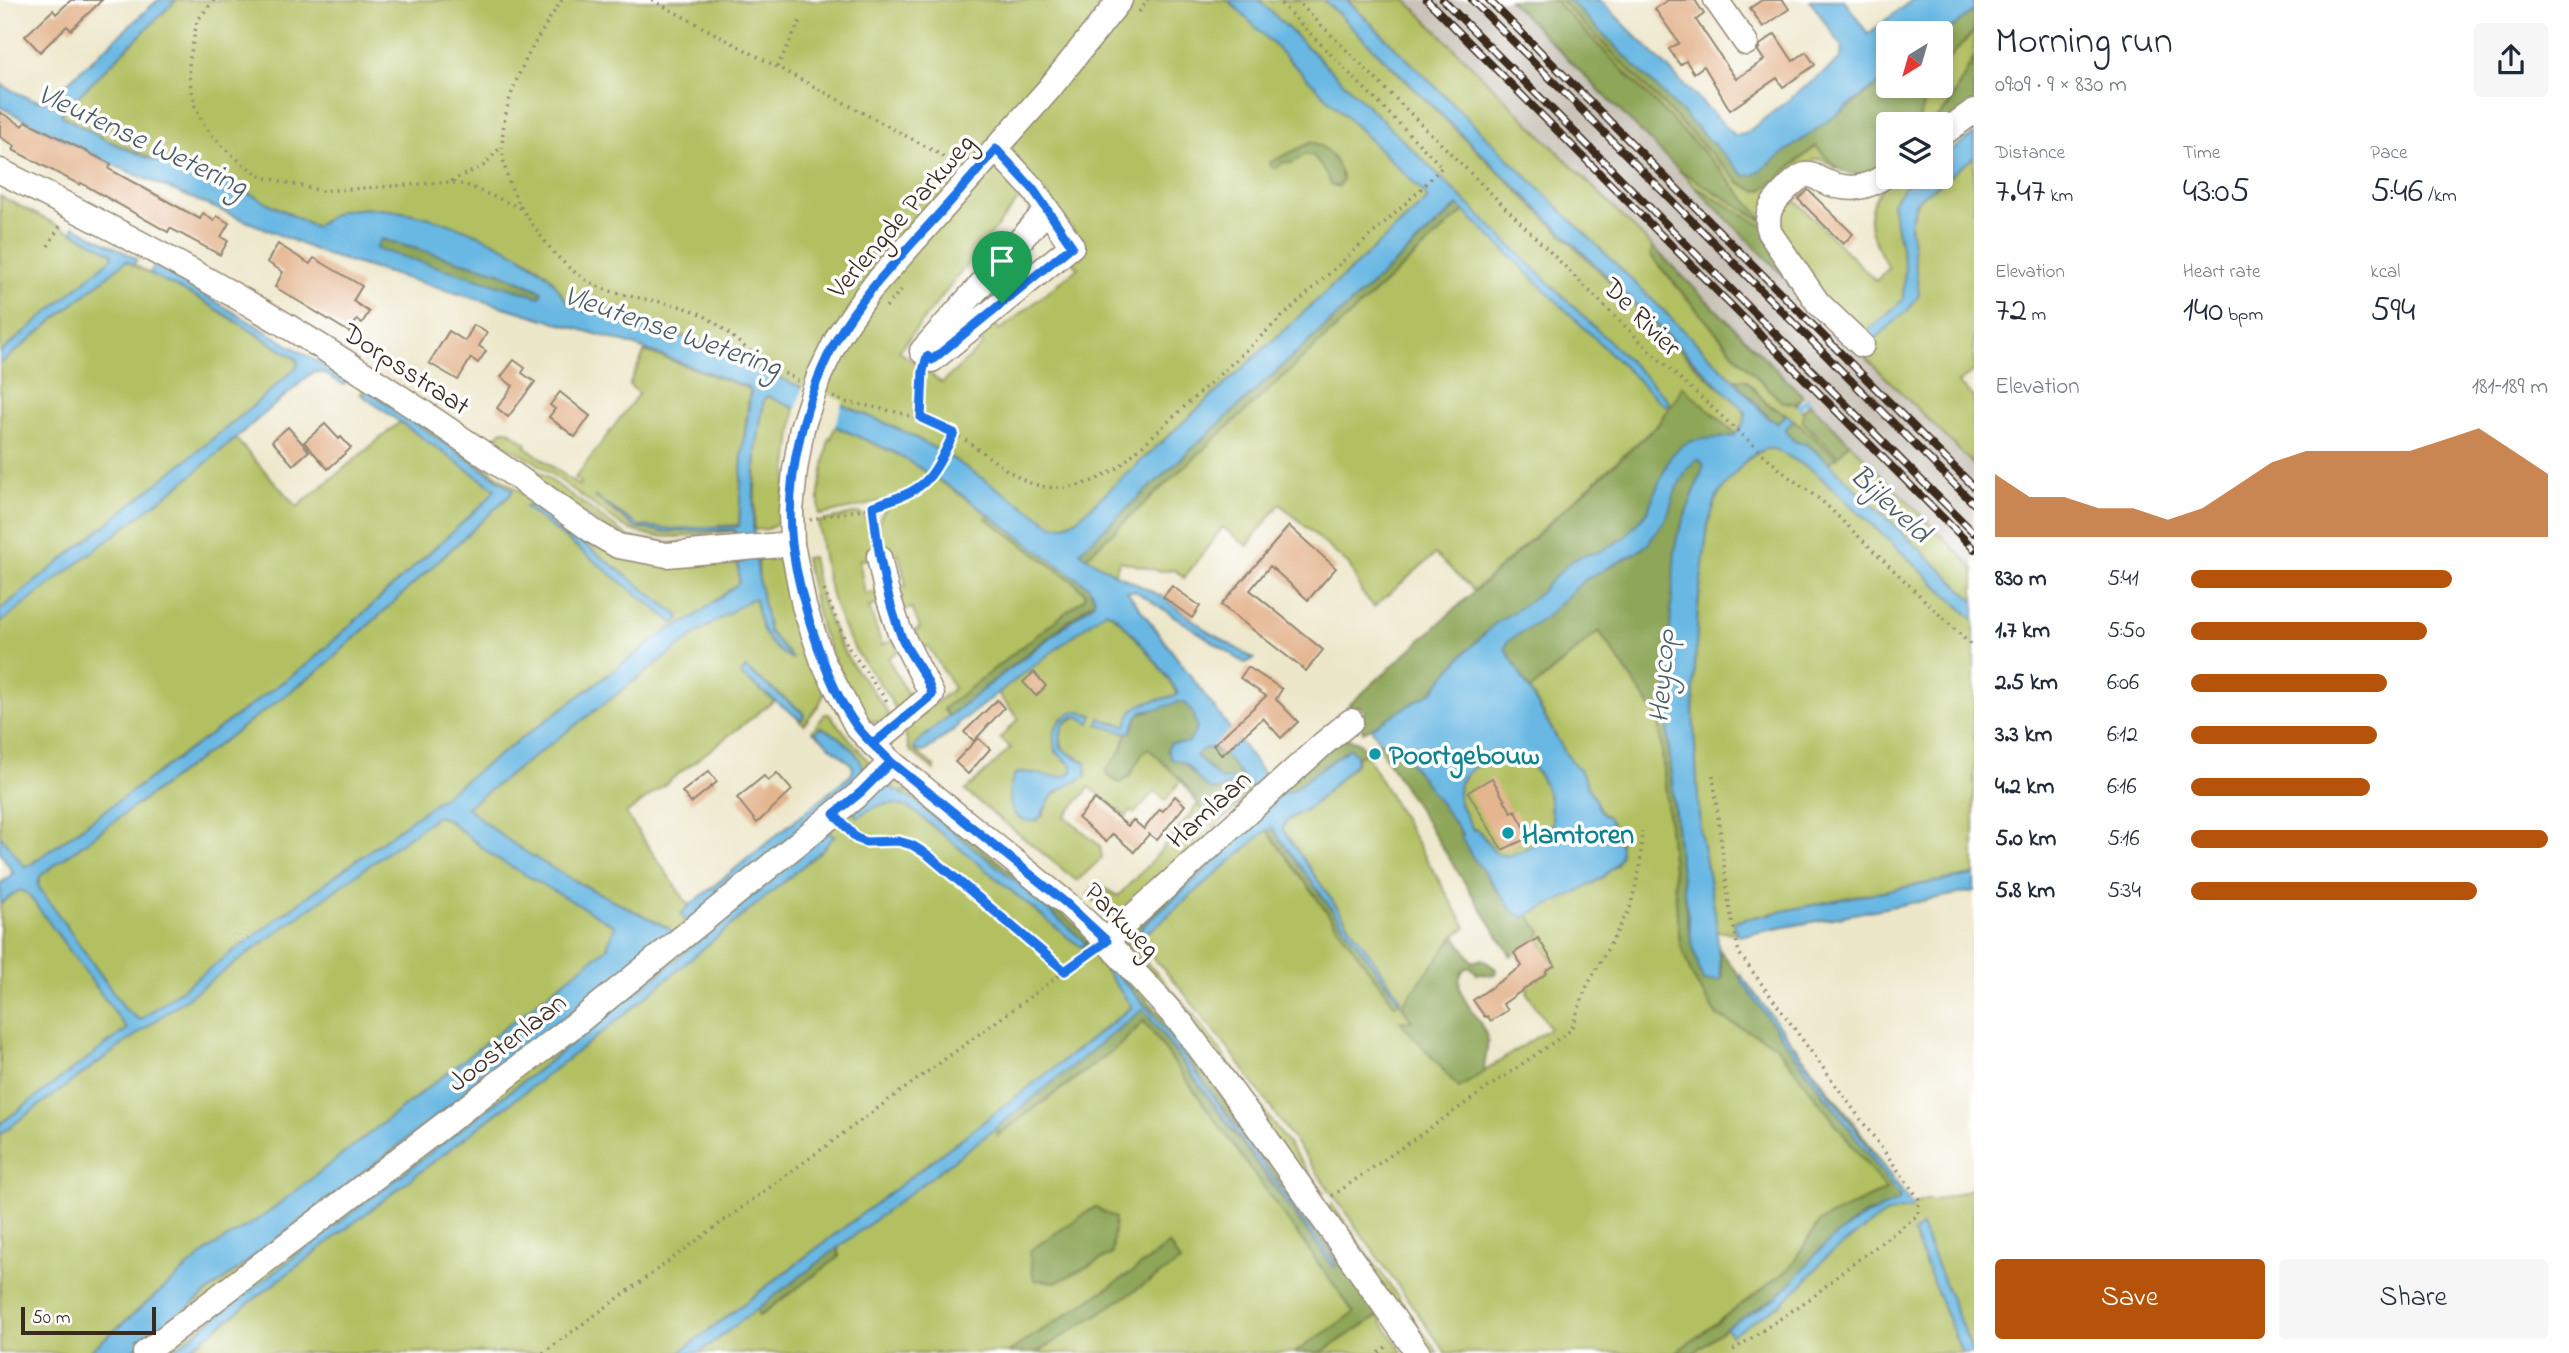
<!DOCTYPE html>
<html lang="en">
<head>
<meta charset="utf-8">
<style>
  :root { --surface:#fff; --page:#f6f6f7; --text:#1f2937; --muted:#747a83; --accent:#b45309 }
  body { margin:0; font-family:"Indie Flower",sans-serif; background:var(--page); color:var(--text); height:100vh; display:flex; flex-direction:column; font-size:26px; white-space:nowrap }
  * { box-sizing:border-box; margin:0 }
  p { font-size:23px; color:var(--muted) }
  .icon { flex:none; width:38px; height:38px; fill:none; stroke:currentColor; stroke-width:2; stroke-linecap:round; stroke-linejoin:round }
  .map { position:relative; flex:1; overflow:hidden }
  .sheet { display:flex; flex-direction:column; background:var(--surface); width:595px }
  .sheet>* { flex:none }
  .needle { width:46px; rotate:217deg }
  .buttons { position:absolute; left:1876px; top:21px; display:grid; gap:14px }
  .buttons a { display:grid; place-items:center; width:77px; height:77px; border-radius:7px; background:var(--surface); box-shadow:0 4px 10px #0003; font-size:35px }
  .scale { position:absolute; left:21px; bottom:18px; width:135px; box-sizing:border-box; padding-left:7px; border:4px solid #3b2a1e; border-top:0; font-size:19px; line-height:24px; white-space:nowrap; color:#3b2a1e; -webkit-text-stroke:5px #fff; paint-order:stroke }
  .pin { position:absolute; display:grid; place-items:center; width:60px; height:60px; color:#fff; margin:-72px -30px; border-radius:50% 50% 50% 0; rotate:-45deg; box-shadow:0 0 7px #0007 }
  .pin .icon { rotate:45deg }
  .round { display:grid; place-items:center; flex:none; width:74px; height:74px; border-radius:7px; background:var(--page) }
  .summary { display:flex; align-items:center; justify-content:space-between; height:119px; padding:0 21px }
  h1 { font-size:38px; font-weight:600; line-height:52px }
  .figures { display:grid; grid-template-columns:repeat(3,1fr); gap:10px; height:119px; padding:7px 21px }
  .figures div { display:grid; align-content:center }
  .figures b { font-size:35px; font-weight:600 }
  .figures small { font-size:19px; font-weight:400 }
  .figures p { font-size:19px }
  .chart { height:196px; padding:14px 21px }
  .chart p { display:flex; justify-content:space-between }
  .chart svg { width:100%; height:126px; margin-top:7px; fill:var(--accent); opacity:.7 }
  .cta { display:flex; gap:14px; margin-top:auto; padding:14px 21px }
  .cta a { flex:1; height:80px; border-radius:7px; background:var(--accent); color:#fff; font-size:28px; font-weight:600; line-height:80px; text-align:center }
  .cta a+a { background:var(--page); color:var(--text) }
  ul { padding:0 21px; list-style:none; font-size:23px }
  li { display:grid; grid-template-columns:112px 84px 1fr; align-items:center; height:52px }
  li i { height:18px; border-radius:9px; background:var(--accent) }
  main { display:flex; flex:1; min-height:0 }
  .map>svg:first-child { display:block }
  .industrial { fill:#c9c3b8 }
  .green { fill:#b2c062; stroke:#767540; stroke-width:2; fill-rule:evenodd }
  .forest { fill:#8da658; stroke:#64683b; stroke-width:2 }
  .water { fill:#69b8e3; stroke:#527180; stroke-width:2; fill-rule:evenodd }
  .pier { fill:#ede7ca }
  .lines { fill:none; stroke-linecap:round; stroke-linejoin:round }
  .stream { stroke:#69b8e3; stroke-width:5 }
  .building { fill:#e4b58f }
  .minor-casing { stroke:#948874; stroke-width:27 }
  .path { stroke:#948874; stroke-width:3.5; stroke-dasharray:2 5; stroke-linecap:butt }
  .minor { stroke:#fff; stroke-width:24 }
  .rail-casing { stroke:#3b2a1e; stroke-width:8 }
  .rail { stroke:#fff; stroke-width:5; stroke-dasharray:16; stroke-linecap:butt }
  .minor-bridge-casing { stroke:#948874; stroke-width:27; stroke-linecap:butt }
  .minor-bridge { stroke:#fff; stroke-width:24 }
  .route-casing { stroke:#fff; stroke-width:14 }
  .route { stroke:#1a73e8; stroke-width:9 }
  .culture-dot { fill:#0f9aa8; stroke:#fff; stroke-width:2.5 }
  .labels { text-anchor:middle; stroke-width:7; stroke-linejoin:round; paint-order:stroke }
  .street-label { font-size:28px; fill:#3b2a1e; stroke:#fff }
  .culture-label { font-size:28px; font-weight:bold; fill:#0d838f; stroke:#fff; text-anchor:start }
  .water-label { font-size:30px; font-style:italic; fill:#4b5c63; stroke:#fff }
</style>
</head>
<body>
<main>
<div class="map">
<svg width="1974" height="1353" viewBox="0 0 1974 1353">
  <rect width="100%" height="100%" fill="#fff"/>
  <filter id="ink" filterUnits="userSpaceOnUse"><feTurbulence type="fractalNoise" baseFrequency=".0143" numOctaves="2"/><feDisplacementMap in="SourceGraphic" scale="14" xChannelSelector="R" yChannelSelector="G"/><feConvolveMatrix kernelMatrix="1 2 1 2 8 2 1 2 1" color-interpolation-filters="sRGB"/></filter>
  <filter id="wash" filterUnits="userSpaceOnUse"><feTurbulence type="fractalNoise" baseFrequency=".00686" numOctaves="4" result="noise"/><feDisplacementMap in="SourceGraphic" scale="28" xChannelSelector="R" yChannelSelector="G"/><feGaussianBlur stdDeviation="1.57" result="paint"/><feColorMatrix in="noise" values="0 0 0 0 0 0 0 0 0 0 0 0 0 0 0 0 0 1.4 0 .05"/><feComposite in="paint" operator="in"/></filter>
  <g filter="url(#wash)">
    <rect width="100%" height="100%" fill="#ede7ca"/>
    <polygon class="industrial" points="1406,0 1509,0 1974,466 1974,569"/>
    <g class="green">
      <path d="M176 0H1228L1427 196V200L1095 503C1083 514 1072 527 1054 526L947 455 901 430 621 310C606 313 582 315 570 304 560 296 556 282 547 274 504 238 398 199 343 211 334 213 323 222 316 227L302 222 286 212 106 140 62 116V112ZM1046 193 1084 244 1068 257 1078 268 1000 330 991 320 975 335 983 345 942 383 899 351 1019 199 1030 209Z"/>
      <path d="M1259 0H1324L1702 372 1743 407 1746 418 1736 434 1682 387C1677 402 1665 409 1659 423L1474 591 1435 554 1374 607 1362 593 1350 566 1280 504 1247 546 1223 527 1184 578 1175 570 1160 571 1120 561 1114 573 1086 557 1465 210 1659 401H1668Z"/>
      <polygon points="1347,0 1406,0 1653,247 1650,255 1739,359 1781,401 1796,404 1803,411 1803,422 1839,455 1849,442 1974,569 1974,601 1828,462 1837,458 1799,424 1786,414 1768,405 1746,380 1733,379"/>
      <path d="M1554 0H1560L1740 183 1764 189 1816 146 1837 169C1826 162 1820 154 1809 164L1766 228 1693 185 1679 170 1763 221 1718 167Z"/>
      <polygon points="1974,31 1974,57 1947,108 1930,124 1917,124 1931,86 1941,86 1941,67 1944,61"/>
      <path d="M1974 157V371L1958 383 1974 397V465L1861 353 1782 242 1776 211 1792 197 1876 281 1889 268C1867 233 1859 208 1892 177H1916L1907 184 1892 203 1905 267 1903 301 1883 317 1872 341 1919 295 1910 223 1917 201Z"/>
      <polygon points="0,196 113,253 112,259 0,353"/>
      <polygon points="126,261 200,299 297,360 298,366 246,412 0,610 0,364"/>
      <path d="M645 351 750 389 742 454 740 525 673 529 639 526 594 496 636 528 665 532 733 529 735 531C695 534 660 545 622 526L534 461 494 440 502 430H508L527 444 526 447 579 486 581 482 575 478 639 393 629 385Z"/>
      <path d="M369 387 595 543 739 559 740 582 689 621 670 629 140 1020 125 1009 38 886 40 876 321 669 510 495 512 490 368 391 363 396 360 394 364 389ZM558 524 679 616 678 621 674 623 556 531 555 528Z"/>
      <polygon points="768,396 795,409 781,522 768,529 754,530 756,451 764,399"/>
      <polygon points="400,422 495,489 485,502 309,663 30,865 24,866 0,835 0,623 236,439 297,507"/>
      <path d="M835 426 895 453 928 473C913 501 849 508 819 515V492L829 438 831 439Z"/>
      <polygon points="497,447 526,462 629,537 667,543 690,543 700,539 731,537 731,540 690,546 620,538 497,453"/>
      <path d="M1765 449H1775L1815 472 1974 620V875L1851 897 1735 921 1734 925 1736 934 1717 931C1713 897 1704 864 1700 831 1689 744 1692 656 1702 570 1705 546 1706 519 1717 497 1728 476 1745 459 1765 449Z"/>
      <path d="M934 477 990 515 987 518 1075 583 1085 593 1083 602 944 710 949 716 916 744 914 750 934 766V770L909 750 904 728 954 688 928 646 916 652 908 634 920 628 912 608 899 612 893 589 906 586 899 554 882 557C881 546 878 533 879 522 882 499 921 498 934 477Z"/>
      <path d="M858 513C876 519 874 541 876 558L859 560 865 594 878 591 881 603 869 607 882 645 894 640 899 651 888 658 907 694 919 688 923 695 898 714C886 688 871 674 856 651 832 612 823 567 818 522Z"/>
      <path d="M777 556 786 565 796 608 808 646 826 689 819 705 804 724 799 720 803 718 804 713 745 668 741 675 774 701 626 814 689 906 681 914 687 924 852 791 861 783 864 769 855 752 822 727 815 733 812 731 825 714H829L871 764 870 778 866 783 661 954 140 1353H129L672 934 670 929C600 893 525 861 466 808L699 632 751 599H755C760 627 765 646 792 659 789 650 777 643 771 634 761 619 758 576 758 558Z"/>
      <path d="M812 557C818 593 829 628 849 660 862 680 880 696 890 718 877 726 866 722 857 711L821 629 805 558Z"/>
      <path d="M1105 611C1120 614 1170 679 1178 694L1157 702 1144 703 1126 726 1100 719 1124 732H1127L1122 750 1106 771 1115 781 1129 778 1141 753 1148 747 1181 780 1166 800 1154 791 1134 814 1130 811 1126 817 1090 787 1065 816 1100 846 1102 858 1077 881 965 791 1011 748 1000 738 1019 719 997 693ZM1082 712C1067 726 1055 721 1063 750L1083 760 1068 785 1050 798 1042 817 1011 802V796L1034 773C1043 778 1061 780 1071 772L1072 766 1056 752 1061 719Z"/>
      <path d="M1599 631 1659 719 1680 943 1692 976 1717 1016 1775 1044 1886 1190 1820 1221 1789 1270 1675 1353H1446L1233 1055 1175 982 1135 938 1158 924 1267 830 1395 1005 1400 1002 1401 999 1282 829 1287 821 1313 805 1356 764 1358 757 1365 753 1466 927 1455 936 1402 1005 1412 1021H1401L1459 1088 1550 1028 1527 993 1528 982H1533L1547 973 1546 971 1555 965 1538 938 1541 931 1528 914C1560 901 1590 886 1617 865V837L1606 815 1602 814 1585 780 1566 754 1530 690Z"/>
      <path d="M1509 755C1536 758 1550 789 1551 812 1552 816 1553 820 1552 823 1548 839 1519 854 1505 856L1496 853 1477 829 1473 830C1469 820 1459 807 1458 795 1457 770 1489 757 1509 755Z"/>
      <path d="M888 776 909 788 902 793 887 785 859 816C878 803 892 800 913 810L1070 939 1082 947 1088 943 1099 955 1097 960 1132 1006 1054 1068 679 1353H184L608 1028 823 849 834 836 812 844 665 969 552 1059 169 1353H153Z"/>
      <polygon points="1198,804 1215,828 1115,918 1088,895 1097,884 1118,896 1153,860"/>
      <polygon points="437,816 446,819 494,857 615,925 607,948 265,1215 211,1248 88,1353 0,1353 0,1134"/>
      <polygon points="18,891 23,891 28,894 127,1029 0,1124 0,904"/>
      <polygon points="1125,939 1191,1011 1324,1193 1315,1192 1123,945"/>
      <path d="M1144 1021 1355 1313 1294 1353H1036L1180 1262 1169 1244 1134 1271 1007 1353H699L757 1309 759 1316 839 1257 838 1246 996 1128 997 1135C1047 1099 1100 1065 1144 1021Z"/>
      <polygon points="1974,1188 1974,1353 1913,1233 1962,1353 1693,1353 1851,1224 1929,1199 1932,1201"/>
      <polygon points="1331,1203 1438,1353 1428,1353 1329,1210"/>
      <polygon points="1378,1316 1402,1351 1400,1353 1320,1353"/>
    </g>
    <g class="forest">
      <polygon points="1509,0 1554,0 1718,167 1765,222 1679,170"/>
      <path d="M1560 0H1569L1745 176 1850 106 1888 77V86H1931L1917 124H1888V168C1846 179 1845 178 1816 146L1764 189 1755 191 1740 183Z"/>
      <polygon points="1974,10 1974,31 1941,67 1941,36"/>
      <polygon points="1974,57 1974,103 1941,124 1930,124 1948,108"/>
      <path d="M1312 142C1328 147 1338 163 1343 180L1338 187 1330 184C1328 172 1320 168 1315 157L1306 154 1292 163 1283 162 1277 168 1270 166 1269 163Z"/>
      <polygon points="1693,185 1766,228 1819,311"/>
      <polygon points="1459,205 1465,210 1086,557 1080,551"/>
      <polygon points="381,239 499,272 542,292 540,298 375,249"/>
      <polygon points="1653,247 1803,396 1796,404 1781,401 1739,359 1650,255"/>
      <polygon points="1733,379 1746,380 1768,405 1786,414 1777,423 1773,422"/>
      <path d="M1682 386 1736 434 1725 438 1704 466 1677 537 1669 644 1668 735 1673 802 1688 926 1703 981 1722 978 1719 949 1852 1120 1901 1190 1906 1206 1868 1213 1851 1224 1820 1250 1792 1283 1776 1297 1726 1328 1693 1353H1675L1788 1270 1820 1221 1886 1190 1775 1044 1717 1016 1692 976 1680 943 1659 719 1599 631 1530 690 1505 648 1489 630 1461 657 1433 691 1371 728 1363 732 1360 721 1365 711 1359 706 1354 709 1348 706 1659 424C1665 409 1677 401 1682 386Z"/>
      <polygon points="1810,403 1849,442 1839,456 1803,422 1803,411"/>
      <polygon points="1793,420 1799,424 1837,458 1828,462 1808,445 1794,441 1784,429"/>
      <polygon points="990,515 1088,586 1095,600 949,716 943,709 1084,598 1085,593 1075,583 986,518"/>
      <path d="M1178 702 1186 704 1194 715 1197 728 1188 743H1171C1181 763 1198 780 1217 790L1238 783 1257 788 1215 828 1181 780 1148 748C1136 758 1135 775 1120 783L1109 777 1106 771 1122 750 1127 732H1131L1139 714Z"/>
      <polygon points="1346,738 1359,742 1367,751 1358,757 1348,749 1291,791 1281,794 1239,840 1146,923 1141,928 1144,933 1135,938 1128,931 1129,926 1321,751 1336,741"/>
      <polygon points="1382,742 1403,752 1446,809 1491,883 1513,911 1524,917 1528,914 1541,932 1538,938 1511,956 1377,744"/>
      <polygon points="1211,748 1224,754 1243,779 1221,780 1196,755 1203,749"/>
      <polygon points="909,788 1093,939 1086,943 1014,880 902,793"/>
      <polygon points="1272,828 1400,1002 1395,1005 1267,830"/>
      <path d="M1455 936 1473 962 1482 959 1496 969 1495 975 1477 974 1471 967 1464 969C1447 993 1482 1015 1487 1038 1489 1048 1484 1061 1484 1072L1459 1088 1400 1021H1412L1402 1005Z"/>
      <polygon points="1099,955 1109,956 1176,1032 1378,1316 1320,1353 1294,1353 1354,1313 1144,1021 1120,1045 997,1136 996,1128 1143,1009 1333,1267 1298,1210 1154,1015"/>
      <polygon points="1095,1207 1115,1218 1112,1254 1057,1282 1034,1280 1029,1251"/>
      <polygon points="1169,1244 1180,1262 1036,1353 1007,1353 1134,1271"/>
      <polygon points="838,1246 839,1257 759,1316 757,1309"/>
    </g>
    <g class="water">
      <path d="M158 0H176L62 112V116L106 140 158 162 231 184 315 227C323 222 333 213 342 211 398 198 504 238 546 274 556 282 560 295 570 304 582 315 606 313 621 310L901 430 947 455 1054 526C1072 527 1083 514 1095 503L1427 200V196L1228 0H1259L1667 398 1669 404 1666 406 1659 401 1458 205 1080 551 1086 557 1114 573 1163 597 1208 631 1254 659 1245 663 1151 601 1135 591H1127L1269 781 1257 788C1250 785 1244 783 1236 784 1227 785 1218 793 1210 789 1195 781 1191 759 1172 760L1167 749 1171 743H1188L1197 728 1194 715 1186 704 1178 702 1159 709 1144 710 1137 717 1131 732H1124L1098 725 1100 718 1110 723 1126 726C1129 721 1129 715 1133 710 1142 701 1165 700 1178 694 1171 679 1120 614 1106 611L959 723 956 728 924 752 914 750 915 745 935 727 1093 604 1095 597 1088 586 1075 577 955 490 895 453 767 396 764 399 756 451 754 488 753 524 758 574 769 632 792 659C765 646 760 627 755 599H751L699 632 467 807C525 861 600 893 670 929L673 934 129 1353H88L211 1248 265 1215 607 948 615 926 494 857 447 819 437 816 0 1134V1124L127 1029 28 894 23 891H18L0 904V884L13 873 0 852V835L24 866 30 865 309 663 485 502 495 489 363 396 367 390 513 490 510 495 321 669 40 876 38 886 125 1009 140 1020 670 629 689 621 739 583 737 537 734 530 665 532 636 528 594 496 639 526 673 529 739 526 742 454 751 391 748 387 630 344 327 255 111 164 0 107V84C14 91 31 102 47 101ZM381 239 499 272 542 291 540 297 376 249ZM1211 748 1224 754 1243 778 1221 780 1196 756 1203 749Z"/>
      <path d="M1324 0H1347L1733 379 1768 418 1777 423 1786 414 1793 420 1785 430 1794 441 1808 445 1828 462 1974 601V620L1878 530 1815 472 1802 464 1775 449H1765L1750 456 1729 480 1717 497 1708 525 1698 605 1693 712 1700 830 1715 912 1721 980 1703 981 1692 944 1679 858 1668 735 1669 644 1675 550 1677 537 1704 466 1700 460H1696L1688 468 1676 490 1667 517 1648 544 1636 553 1584 580 1545 618 1508 641 1505 648 1566 754 1581 772 1602 814 1609 818C1613 827 1620 839 1621 849 1624 879 1546 905 1524 917L1515 913 1471 855 1461 837 1463 835 1403 752 1379 740 1371 728 1433 691 1461 657 1493 625 1532 600 1569 563 1581 556 1599 552 1624 538 1647 512 1669 459C1689 432 1706 442 1734 436L1744 423 1746 412ZM1509 755C1536 758 1550 789 1551 812 1552 816 1553 820 1552 823 1548 839 1519 854 1505 856L1496 853 1477 829 1473 830C1469 820 1462 811 1459 801 1452 772 1488 757 1509 755Z"/>
      <polygon points="1569,0 1600,0 1734,135 1745,134 1841,59 1842,47 1810,0 1844,0 1868,34 1912,0 1974,0 1974,10 1941,36 1941,33 1888,33 1888,77 1754,175 1745,176"/>
      <path d="M1974 134V157L1916 201 1910 223 1919 295 1909 309 1872 342 1864 334 1903 300 1905 267 1892 203C1911 178 1909 177 1941 177V158Z"/>
      <polygon points="74,226 137,259 134,265 126,261 0,364 0,353 112,258 112,253 73,232"/>
      <polygon points="154,265 348,380 344,385 322,372 312,373 190,477 0,623 0,610 246,412 298,366 297,359 200,299 150,274"/>
      <polygon points="533,505 679,616 678,621 674,623 525,507"/>
      <polygon points="745,668 804,714 801,720 741,675"/>
      <path d="M1076 711 1093 715 1090 723 1078 716C1061 719 1060 732 1061 747L1074 757 1086 762V776L1054 793 1038 820C1009 828 1004 793 1015 774 1034 767 1053 785 1072 772V765L1056 752C1050 732 1057 718 1076 711Z"/>
      <path d="M820 727C837 734 863 753 864 774L687 924 681 914 689 906 851 775 853 770 852 765 815 733Z"/>
      <polygon points="1350,748 1356,754 1356,763 1313,805 1286,821 1282,829 1401,999 1400,1002 1272,828 1267,830 1158,924 1146,933 1142,933 1141,928 1146,923 1239,840 1281,794 1291,791"/>
      <path d="M889 783 892 785 891 788 912 799 1014 880 1086 943 1082 947 1070 939 913 810C892 800 878 803 859 816H856L854 811Z"/>
      <polygon points="830,832 834,836 823,849 608,1028 184,1353 169,1353 552,1059 665,969 812,844"/>
      <polygon points="1974,875 1974,891 1738,936 1734,925 1735,921 1851,897"/>
      <polygon points="1099,955 1154,1015 1337,1265 1334,1267 1271,1180 1143,1009 996,1128 699,1353 679,1353 1054,1068 1132,1007 1097,959"/>
      <path d="M1741 975 1912 1205V1208L1885 1214 1826 1257 1805 1282 1781 1304 1731 1335 1726 1328C1742 1317 1761 1309 1777 1297 1794 1283 1805 1264 1821 1249 1844 1227 1869 1212 1898 1201L1900 1197 1757 1003 1740 978Z"/>
      <polygon points="1921,1226 1973,1353 1962,1353 1913,1233"/>
    </g>
    <polygon class="pier" points="804,383 843,401 834,429 795,413"/>
    <g class="lines">
      <polyline class="stream" points="1799,407 1807,400"/>
    </g>
    <g id="blocks">
      <g class="building">
        <polygon points="71,0 102,0 71,30 67,26 40,52 25,36 53,10 56,14"/>
        <polygon points="1668,0 1695,0 1704,14 1696,20 1736,79 1764,60 1758,51 1760,45 1775,34 1793,61 1806,52 1815,65 1783,87 1777,78 1730,110 1704,66 1694,73 1686,61 1680,65 1669,49 1679,43 1655,9"/>
        <polygon points="1762,0 1783,0 1789,9 1763,27 1750,8"/>
        <polygon points="0,112 23,126 26,121 111,164 109,169 200,219 203,213 214,221 217,216 229,223 221,237 228,241 220,255 170,228 168,232 81,183 80,185 13,150 15,146 0,137"/>
        <polygon points="1808,190 1853,234 1843,244 1798,199"/>
        <polygon points="278,244 310,264 314,258 362,286 353,301 369,312 362,323 357,320 349,332 275,287 283,272 267,262"/>
        <polygon points="474,325 487,333 479,346 486,351 478,363 471,358 458,380 429,363 449,331 465,341"/>
        <polygon points="514,360 525,368 522,373 535,382 508,417 497,408 513,386 501,377"/>
        <polygon points="560,392 590,416 575,437 549,417 555,409 550,405"/>
        <polygon points="325,424 339,439 341,437 351,448 328,469 304,442"/>
        <polygon points="288,427 309,451 293,465 272,441"/>
        <polygon points="1289,526 1336,568 1308,600 1270,566 1250,590 1323,650 1306,671 1221,605"/>
        <polygon points="1172,586 1200,606 1192,618 1163,597"/>
        <polygon points="1248,667 1282,689 1276,699 1298,722 1281,738 1263,718 1222,755 1213,745 1266,696 1240,678"/>
        <polygon points="1034,672 1046,686 1036,696 1023,682"/>
        <polygon points="997,700 1004,708 974,741 964,732"/>
        <polygon points="978,738 990,749 968,774 955,762"/>
        <polygon points="709,771 717,782 691,803 682,792"/>
        <polygon points="777,773 792,790 757,823 737,798 764,776 768,781"/>
        <polygon points="1492,778 1511,812 1515,810 1530,837 1502,850 1468,792"/>
        <polygon points="1175,796 1185,805 1157,840 1149,834 1134,852 1113,834 1106,842 1078,818 1095,799 1128,826 1133,820 1144,829 1160,809 1163,811"/>
        <polygon points="1538,938 1555,965 1546,971 1547,973 1503,1004 1508,1010 1491,1021 1487,1016 1485,1017 1473,1000 1522,966 1514,953"/>
      </g>
    </g>
  </g>
  <g filter="url(#ink)">
    <use href="#blocks" fill-opacity="0" stroke="#948874" stroke-width="2"/>
    <g class="lines">
      <g class="minor-casing">
        <g id="minor">
          <polyline points="1716,0 1746,43"/>
          <polyline points="1941,135 1974,111"/>
          <polyline points="996,149 1033,189 1072,246 932,360 922,351 1047,210"/>
          <path d="M0 171C115 229 230 289 339 358 426 413 510 471 594 532L618 546 667 555 792 544"/>
          <path d="M1862 345 1818 303 1769 232C1768 224 1767 217 1770 210 1773 201 1797 177 1805 175 1811 174 1816 177 1821 180 1847 192 1865 190 1888 174"/>
          <polyline points="819,376 839,335 870,290 1049,89 1120,0"/>
          <polyline points="802,428 795,470 791,511 792,544 804,606 823,662 857,727 891,762 1066,903 1106,941 1182,1024 1266,1138 1418,1353"/>
          <polyline points="873,744 932,695 899,630 886,590 879,557"/>
          <polyline points="1106,941 1323,744 1351,721"/>
          <polyline points="145,1353 577,1023 861,792 891,762"/>
        </g>
      </g>
      <g class="path">
        <polyline points="214,0 197,21 189,63 190,81 195,106 205,127 223,147 243,164 262,177 322,191 449,182 466,185 521,208"/>
        <path d="M562 0C529 49 487 117 508 178 513 195 523 211 533 225 549 249 567 270 593 284 627 301 667 298 701 314 720 324 735 340 752 353 766 363 783 372 798 381"/>
        <polyline points="652,0 936,152 954,165"/>
        <polyline points="1296,0 1650,351 1785,474 1822,501 1974,648"/>
        <polyline points="1139,12 1148,0"/>
        <polyline points="777,67 800,21"/>
        <polyline points="451,181 483,166 501,147"/>
        <polyline points="48,246 61,224"/>
        <polyline points="886,307 902,289"/>
        <path d="M833 397 844 402C882 408 918 415 953 433 977 446 997 465 1020 478 1053 497 1093 486 1121 465L1419 191 1442 167 1277 0"/>
        <polyline points="921,418 923,378"/>
        <polyline points="873,506 876,538"/>
        <path d="M810 520C840 512 901 505 924 485 937 473 946 450 954 434"/>
        <polyline points="824,590 848,647 889,704"/>
        <polyline points="1713,775 1729,905 1739,953 1919,1199 1918,1215 1842,1272 1814,1296 1729,1353"/>
        <path d="M848 829C866 848 874 840 896 841 908 841 918 849 928 855L1065 971"/>
        <polyline points="1332,1196 1571,1030 1586,988 1630,908 1640,868 1642,831"/>
        <polyline points="543,1353 1090,953"/>
        <polyline points="1379,1353 1388,1345"/>
      </g>
      <use href="#minor" class="minor"/>
      <g class="rail-casing">
        <g id="rail">
          <polyline points="1427,0 1974,549"/>
          <polyline points="1443,0 1974,533"/>
          <polyline points="1472,0 1974,504"/>
          <polyline points="1489,0 1974,487"/>
        </g>
      </g>
      <use href="#rail" class="rail"/>
      <g class="minor-bridge-casing">
        <polyline id="minor-bridge" points="802,428 819,376"/>
      </g>
      <use href="#minor-bridge" class="minor-bridge"/>
    </g>
  </g>
  <g class="lines" filter="url(#ink)">
    <g class="route-casing">
      <path id="route" d="M1002 303 1072 246 1033 189 996 149C970 180 943 210 915 240 888 270 860 299 839 335 806 392 784 478 792 544 797 580 806 613 818 647 828 674 840 704 858 728 867 740 880 751 891 762L1066 903 1107 941 1065 971 928 855 912 845 898 841 866 842 856 838 834 814 861 792 891 762 873 744 932 695C928 675 910 657 902 638 885 595 878 552 873 506 927 489 929 484 954 433L921 418 923 371 927 356 932 360 1002 303"/>
    </g>
    <use href="#route" class="route"/>
  </g>
  <g class="culture-dot">
    <circle cx="1375" cy="754" r="7"/>
    <circle cx="1508" cy="833" r="7"/>
  </g>
  <g class="labels">
    <g class="street-label">
      <text transform="translate(900 215) rotate(-49)" y="10">Verlengde Parkweg</text>
      <text transform="translate(1643 316) rotate(45)" y="10">De Rivier</text>
      <text transform="translate(407 368) rotate(33)" y="10">Dorpsstraat</text>
      <text transform="translate(1208 808) rotate(-42)" y="10">Hamlaan</text>
      <text transform="translate(1123 919) rotate(45)" y="10">Parkweg</text>
      <text transform="translate(506 1041) rotate(-38)" y="10">Joostenlaan</text>
    </g>
    <g class="culture-label">
      <text x="1389" y="764">Poortgebouw</text>
      <text x="1522" y="843">Hamtoren</text>
    </g>
    <g class="water-label">
      <text transform="translate(143 139) rotate(25)" y="10">Vleutense Wetering</text>
      <text transform="translate(673 330) rotate(19)" y="10">Vleutense Wetering</text>
      <text transform="translate(1891 503) rotate(43)" y="10">Bijleveld</text>
      <text transform="translate(1661 676) rotate(-86)" y="10">Heycop</text>
    </g>
  </g>
</svg>
<div class="buttons">
<a><svg class="needle" viewBox="-14 -14 28 28"><path d="M0-13l5 13h-10z" fill="#e53935"/><path d="M0 13l5-13h-10z" fill="#747a83"/></svg></a>
<a><svg class="icon" aria-label="layers" viewBox="0 0 24 24"><path d="M12 4l9 5-9 5-9-5zM3 14l9 5 9-5"/></svg></a>
</div>
<div class="scale">50 m</div>
<div class="pin" style="left:1002px;top:303px;background:#1e9e55"><svg class="icon" aria-label="arrive" viewBox="0 0 24 24"><path d="M6 21V4h12l-3 4 3 4H6"/></svg></div>
</div>
<section class="sheet">
<div class="summary"><div><h1>Morning run</h1><p>09:09 · 9 × 830 m</p></div><a class="round"><svg class="icon" aria-label="share" viewBox="0 0 24 24"><path d="M12 15V3M7 8l5-5 5 5M5 13v7h14v-7"/></svg></a></div>
<div class="figures">
<div><p>Distance</p><b>7.47<small> km</small></b></div>
<div><p>Time</p><b>43:05</b></div>
<div><p>Pace</p><b>5:46<small> /km</small></b></div>
</div>
<div class="figures">
<div><p>Elevation</p><b>72<small> m</small></b></div>
<div><p>Heart rate</p><b>140<small> bpm</small></b></div>
<div><p>kcal</p><b>594</b></div>
</div>
<div class="chart"><p><span>Elevation</span>181–189 m</p>
<svg viewBox="0 0 160 44" preserveAspectRatio="none"><path d="M0 44V22L10 30L20 30L30 34L40 34L50 38L60 34L70 26L80 18L90 14L100 14L110 14L120 14L130 10L140 6L150 14L160 22V44z"/></svg>
</div>
<ul>
<li><b>830 m</b>5:41<i style="width:73%"></i></li>
<li><b>1.7 km</b>5:50<i style="width:66%"></i></li>
<li><b>2.5 km</b>6:06<i style="width:55%"></i></li>
<li><b>3.3 km</b>6:12<i style="width:52%"></i></li>
<li><b>4.2 km</b>6:16<i style="width:50%"></i></li>
<li><b>5.0 km</b>5:16<i style="width:100%"></i></li>
<li><b>5.8 km</b>5:34<i style="width:80%"></i></li>
</ul>
<div class="cta"><a>Save</a><a>Share</a></div>
</section>
</main>
</body>
</html>
